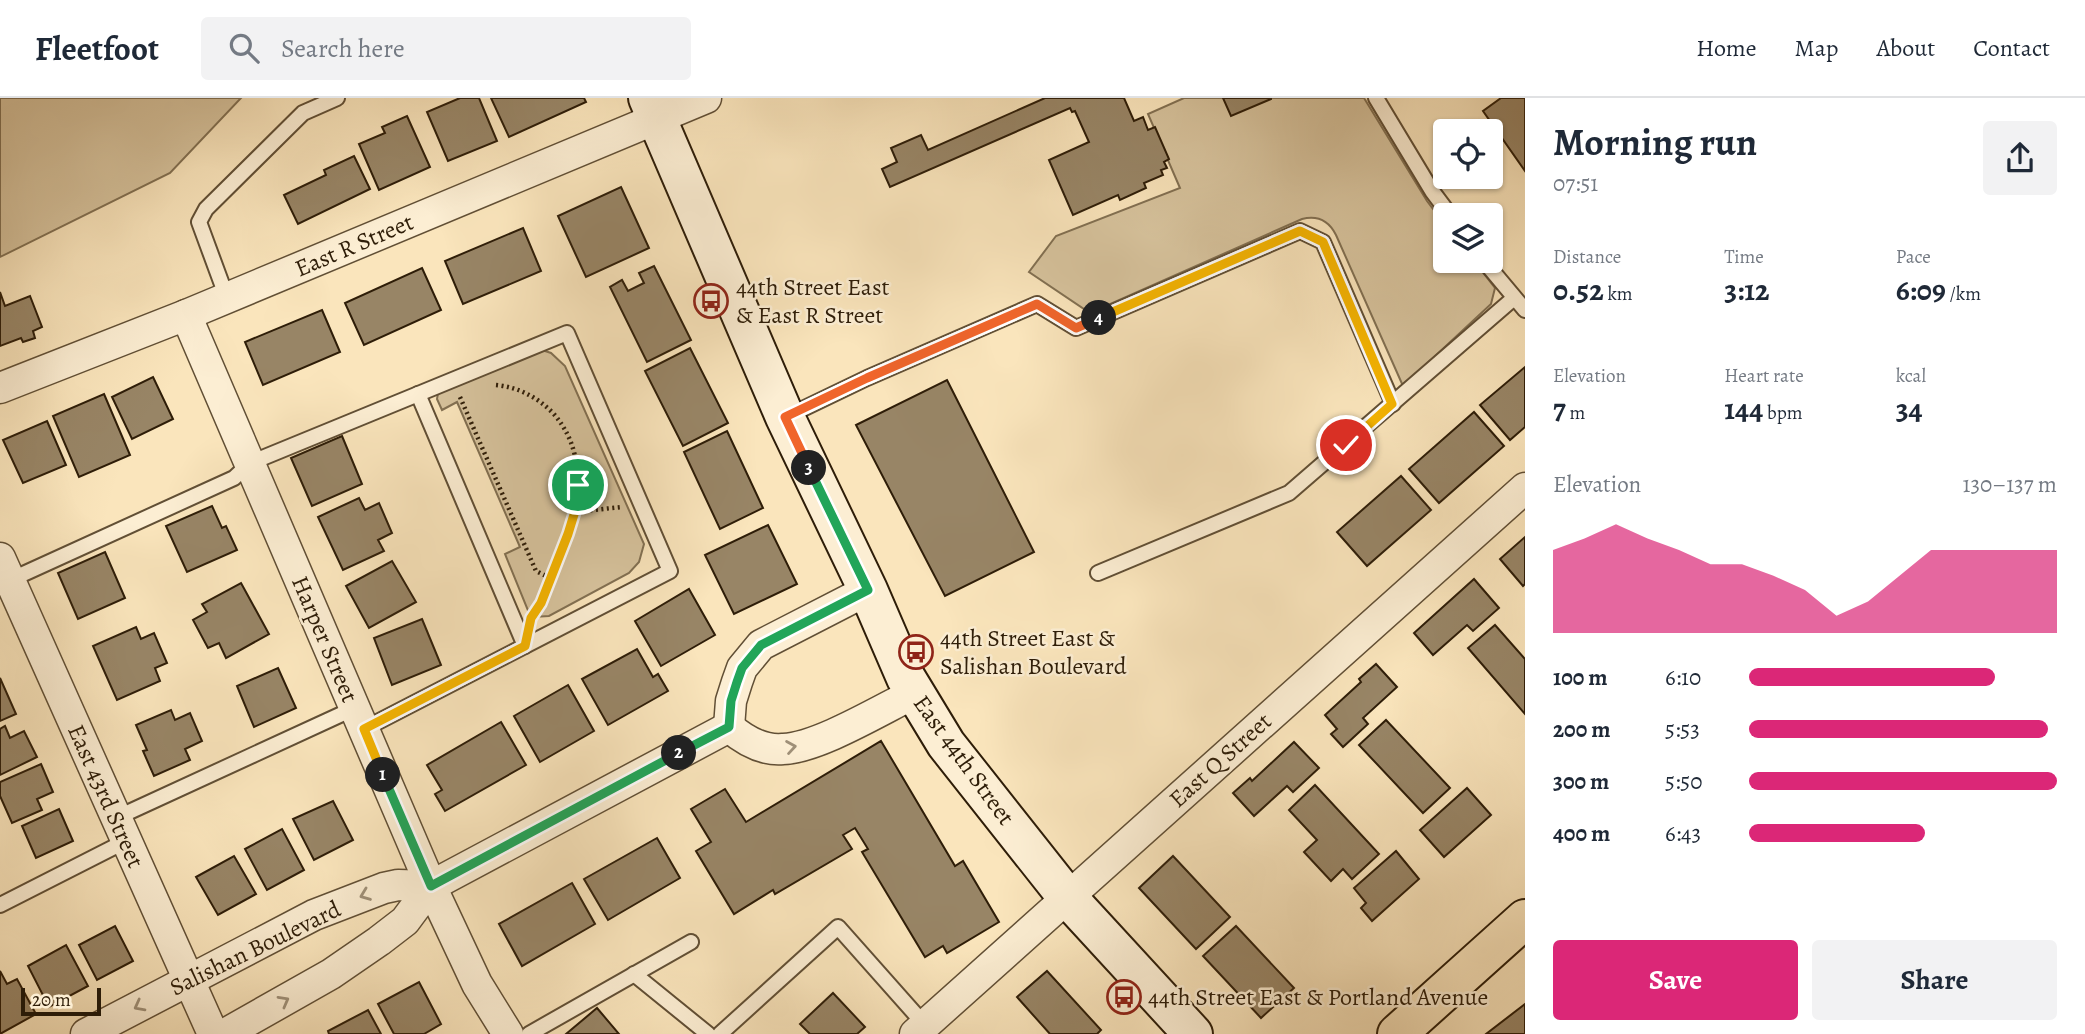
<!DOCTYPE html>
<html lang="en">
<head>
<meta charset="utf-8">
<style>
  :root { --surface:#fff; --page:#f2f2f3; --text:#1f2937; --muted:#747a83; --line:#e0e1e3; --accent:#db2777 }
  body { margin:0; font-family:Alegreya,serif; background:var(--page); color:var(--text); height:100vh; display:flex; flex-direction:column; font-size:26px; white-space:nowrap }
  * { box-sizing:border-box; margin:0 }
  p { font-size:23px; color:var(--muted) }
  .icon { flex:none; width:38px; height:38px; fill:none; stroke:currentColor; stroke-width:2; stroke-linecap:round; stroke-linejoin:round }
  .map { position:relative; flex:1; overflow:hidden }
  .side { display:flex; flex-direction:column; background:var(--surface); width:560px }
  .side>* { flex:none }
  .fabs { position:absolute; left:1433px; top:21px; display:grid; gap:14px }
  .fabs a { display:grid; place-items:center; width:70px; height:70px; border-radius:7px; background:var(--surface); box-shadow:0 2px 5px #0004; font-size:35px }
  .scale { position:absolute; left:21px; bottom:18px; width:80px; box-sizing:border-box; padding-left:7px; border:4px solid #2e1d08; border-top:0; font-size:19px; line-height:24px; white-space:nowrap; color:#2e1d08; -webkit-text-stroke:5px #fceed3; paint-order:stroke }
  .pin { position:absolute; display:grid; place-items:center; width:60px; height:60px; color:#fff; margin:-30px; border:4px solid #fff; border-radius:50%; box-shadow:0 2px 7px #0007 }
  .km { position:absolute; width:35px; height:35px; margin:-18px; border-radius:50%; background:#222; color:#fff; font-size:19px; line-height:35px; text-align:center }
  .round { display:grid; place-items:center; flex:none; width:74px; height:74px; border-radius:7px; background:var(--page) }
  .overview { display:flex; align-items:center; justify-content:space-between; height:119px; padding:0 28px }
  h1 { font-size:38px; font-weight:700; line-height:52px }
  .metrics { display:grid; grid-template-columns:repeat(3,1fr); gap:10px; height:119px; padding:7px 28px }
  .metrics div { display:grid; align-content:center }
  .metrics b { font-size:30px; font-weight:700 }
  .metrics small { font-size:19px; font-weight:400 }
  .metrics p { font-size:19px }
  .chart { height:196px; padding:14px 28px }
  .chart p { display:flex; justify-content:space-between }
  .chart svg { width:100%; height:126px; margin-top:7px; fill:var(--accent); opacity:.7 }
  .button { display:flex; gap:14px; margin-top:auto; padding:14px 28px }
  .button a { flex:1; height:80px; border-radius:7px; background:var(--accent); color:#fff; font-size:28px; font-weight:700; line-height:80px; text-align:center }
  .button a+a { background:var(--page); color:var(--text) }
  ul { padding:0 28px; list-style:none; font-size:23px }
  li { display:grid; grid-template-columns:112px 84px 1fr; align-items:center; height:52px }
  li i { height:18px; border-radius:9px; background:var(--accent) }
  header { display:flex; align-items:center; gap:42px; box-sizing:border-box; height:98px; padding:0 35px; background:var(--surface); border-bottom:2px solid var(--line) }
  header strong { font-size:33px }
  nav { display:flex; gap:38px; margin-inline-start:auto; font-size:24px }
  .search { width:490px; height:63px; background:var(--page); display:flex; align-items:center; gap:18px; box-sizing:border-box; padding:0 24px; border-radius:7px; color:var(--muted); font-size:26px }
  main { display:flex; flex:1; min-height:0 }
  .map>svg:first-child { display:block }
  .green { fill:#d7c39d; stroke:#827052; stroke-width:2 }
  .building { fill:#988566; stroke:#2e1d08; stroke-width:2 }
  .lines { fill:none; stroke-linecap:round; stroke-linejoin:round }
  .lane-casing { stroke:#614f35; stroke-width:18 }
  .street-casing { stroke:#614f35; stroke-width:33 }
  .secondary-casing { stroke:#2e1d08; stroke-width:42 }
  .primary-casing { stroke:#2e1d08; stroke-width:42 }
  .path { stroke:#2e1d08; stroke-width:4.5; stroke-dasharray:2 3.5; stroke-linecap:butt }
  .lane { stroke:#fceed3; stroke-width:14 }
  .street { stroke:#fceed3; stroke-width:30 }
  .secondary { stroke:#fceed3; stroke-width:38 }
  .primary { stroke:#fae5bc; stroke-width:38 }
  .oneway { stroke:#9f9078 }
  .split-1-casing { stroke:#fff; stroke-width:14 }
  .split-2-casing { stroke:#fff; stroke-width:14 }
  .split-3-casing { stroke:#fff; stroke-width:14 }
  .split-4-casing { stroke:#fff; stroke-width:14 }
  .split-5-casing { stroke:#fff; stroke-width:14 }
  .split-1 { stroke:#f5b400; stroke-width:9 }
  .split-2 { stroke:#22a559; stroke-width:9 }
  .split-3 { stroke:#22a559; stroke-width:9 }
  .split-4 { stroke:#f0652b; stroke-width:9 }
  .split-5 { stroke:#f5b400; stroke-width:9 }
  .labels { text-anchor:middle; stroke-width:5; stroke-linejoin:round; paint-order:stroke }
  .street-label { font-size:24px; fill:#2e1d08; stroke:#fceed3 }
  .poi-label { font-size:24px; fill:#2e1d08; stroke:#fceed3; text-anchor:start }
</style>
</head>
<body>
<header>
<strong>Fleetfoot</strong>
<div class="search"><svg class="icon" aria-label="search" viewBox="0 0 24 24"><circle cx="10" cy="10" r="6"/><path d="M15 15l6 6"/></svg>Search here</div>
<nav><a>Home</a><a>Map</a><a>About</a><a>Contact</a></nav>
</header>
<main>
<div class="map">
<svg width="1525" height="936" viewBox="0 0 1525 936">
  <rect width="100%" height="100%" fill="#fae5bc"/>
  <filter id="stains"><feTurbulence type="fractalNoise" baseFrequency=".00286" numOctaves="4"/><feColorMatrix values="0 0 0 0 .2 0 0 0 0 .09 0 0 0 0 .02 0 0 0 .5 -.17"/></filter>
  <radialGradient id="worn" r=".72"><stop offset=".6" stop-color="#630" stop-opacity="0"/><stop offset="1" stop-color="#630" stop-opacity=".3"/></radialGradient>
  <g class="green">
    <polygon points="0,0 241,0 170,75 0,159"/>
    <path d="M1184 0H1364L1427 103 1445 127 1446 163H1474L1495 190 1491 206 1403 288 1336 137C1329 123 1318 117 1302 121L1090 215 1029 174 1056 138 1180 90 1148 16Z"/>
    <polygon points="542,252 551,255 565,268 644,446 639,464 629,475 549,518 533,519 529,515 505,456 520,449 457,304 442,312 437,301 438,295"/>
  </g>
  <g class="building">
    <polygon points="460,0 479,0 497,43 448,63 427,14"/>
    <polygon points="491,0 584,0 586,4 509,39"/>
    <polygon points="1045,0 1124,0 1134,23 1143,19 1148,32 1155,29 1169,61 1164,64 1167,70 1161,72 1163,77 1144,85 1146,90 1120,102 1118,97 1073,117 1049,62 1089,44 1075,13 1072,14 1070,10 890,89 882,71 897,64 891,50 921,37 928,52"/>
    <polygon points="1223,0 1271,0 1271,1 1231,18"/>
    <polygon points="1501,0 1525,0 1525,73 1483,13"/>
    <polygon points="407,18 430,69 379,92 359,46 385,35 382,29"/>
    <polygon points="354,58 370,91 298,126 284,97 326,77 324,72"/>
    <polygon points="621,89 649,150 586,179 558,118"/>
    <polygon points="523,130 541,173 463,206 445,163"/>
    <polygon points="654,168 691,242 647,264 610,189 622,182 628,193 644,185 639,175"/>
    <polygon points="422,170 441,212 364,247 345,205"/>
    <polygon points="0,194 5,208 30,198 42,229 33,233 35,240 23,244 21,240 0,248"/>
    <polygon points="322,212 340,254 263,287 245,244"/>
    <polygon points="690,250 728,325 683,348 645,273"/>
    <polygon points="1525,269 1525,329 1510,342 1480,307"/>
    <polygon points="153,279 173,321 132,341 112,299"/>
    <polygon points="947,282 1034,454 945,498 856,327"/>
    <polygon points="104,296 130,357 79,379 53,318"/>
    <polygon points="1474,314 1504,348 1439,405 1409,371"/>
    <polygon points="47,323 66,367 23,385 3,342"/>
    <polygon points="727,333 763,410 720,431 684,354"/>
    <polygon points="342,338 362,386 312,408 291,360"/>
    <polygon points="1401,378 1431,412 1367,468 1337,434"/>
    <polygon points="359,400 365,412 379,405 392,435 378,442 384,453 343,472 318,419"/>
    <polygon points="212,408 222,430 226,428 237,452 187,474 166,428"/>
    <polygon points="768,427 797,486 734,516 705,457"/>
    <polygon points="1525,439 1525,486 1523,488 1500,461"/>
    <polygon points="105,454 125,500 78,521 58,475"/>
    <polygon points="392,463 416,504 369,530 346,488"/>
    <polygon points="1474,481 1499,510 1473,533 1467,527 1433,557 1414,535"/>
    <polygon points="241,485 269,536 226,560 219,545 208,550 193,522 207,514 202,506"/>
    <polygon points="689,491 715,537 661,568 635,523"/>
    <polygon points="422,521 441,567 392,587 374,540"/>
    <polygon points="1495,527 1525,561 1525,616 1468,550"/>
    <polygon points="136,529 141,541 154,535 167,565 155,570 160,583 117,602 93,548"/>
    <polygon points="637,551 653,579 658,576 668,593 608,627 582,581"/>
    <polygon points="1376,566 1397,589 1363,620 1368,626 1343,649 1331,636 1337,631 1325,617 1361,584 1359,581"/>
    <polygon points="278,570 296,610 254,629 237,588"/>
    <polygon points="0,580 16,616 0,623"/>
    <polygon points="568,587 594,633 540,664 514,618"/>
    <polygon points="171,612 175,622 190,615 202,643 185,651 190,662 154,678 143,653 147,652 136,627"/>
    <polygon points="1386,622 1450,690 1423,715 1359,647"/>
    <polygon points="501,624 526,667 445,713 435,696 442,692 427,667"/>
    <polygon points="5,628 10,640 24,633 37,659 0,677 0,631"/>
    <polygon points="881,643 955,768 963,763 999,824 947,855 943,848 925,859 862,754 868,751 855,730 843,737 852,751 775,796 773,792 734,816 696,753 711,744 691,711 725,691 746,724"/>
    <polygon points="1294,644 1319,670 1293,694 1287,688 1254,718 1233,695 1250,680 1252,683"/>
    <polygon points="41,666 53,694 37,701 42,712 12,725 0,698 0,684"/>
    <polygon points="1315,687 1379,756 1352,781 1343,771 1331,783 1304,754 1317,742 1289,712"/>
    <polygon points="1467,690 1491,717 1444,759 1420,732"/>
    <polygon points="333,703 353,742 314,762 293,721"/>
    <polygon points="59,711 73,743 36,760 22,728"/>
    <polygon points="282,731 304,772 267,792 245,751"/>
    <polygon points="657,740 680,780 608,822 584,781"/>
    <polygon points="1396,753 1419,781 1372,823 1361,810 1366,805 1354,790"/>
    <polygon points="234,758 256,796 218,817 196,779"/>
    <polygon points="1173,758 1230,819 1196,851 1139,790"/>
    <polygon points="572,785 595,826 522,868 499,826"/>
    <polygon points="115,828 133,863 97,882 79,847"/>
    <polygon points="1236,828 1294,890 1261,920 1203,858"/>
    <polygon points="66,847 88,888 49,909 28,868"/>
    <polygon points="0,873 7,886 17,881 36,916 0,936"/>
    <polygon points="1047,873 1101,932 1097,936 1050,936 1017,899"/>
    <polygon points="419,884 441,926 424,936 394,936 378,906"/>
    <polygon points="833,895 865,929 857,936 810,936 800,926"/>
    <polygon points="1525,906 1525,936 1486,936"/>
    <polygon points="597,910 619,936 566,936"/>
    <polygon points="368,912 381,936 329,936 328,933"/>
  </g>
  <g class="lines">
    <g class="lane-casing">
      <g id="lane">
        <polyline points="1376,0 1432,93 1450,117"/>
        <polyline points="1484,163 1525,212"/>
        <polyline points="227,200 199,124 206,111 303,15 337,0"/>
        <polyline points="418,296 525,548"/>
        <polyline points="788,318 867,280 1037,206 1076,230 1300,133 1323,144 1393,306"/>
        <polyline points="1098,475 1289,395 1514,200"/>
        <polyline points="10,482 234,380 250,365 567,235 670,473 364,631"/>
        <polyline points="116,720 355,610"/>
        <polyline points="0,807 126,743"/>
        <polyline points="634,876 708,936"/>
        <polyline points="529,936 691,844"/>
        <polyline points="720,936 838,829 925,927"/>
      </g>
    </g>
    <g class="street-casing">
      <g id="street">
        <polyline points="186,217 431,788 477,886 508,936"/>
        <polyline points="0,290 186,217 706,0"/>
        <polyline points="0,460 213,936"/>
        <polyline points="729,629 731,603 737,584 742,570 761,547 868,492"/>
        <path d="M729 629C744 642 762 653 783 651 818 650 882 611 915 595"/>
        <polyline points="86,936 314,817 384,790 398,787 431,788"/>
        <polyline points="225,936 331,876 379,843 405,823 431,788 729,629"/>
        <polyline points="915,936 1525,390"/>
      </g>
    </g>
    <g class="secondary-casing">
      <polyline id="secondary" points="648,0 785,319 868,492 906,580 946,646 1067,799 1193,936"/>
    </g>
    <g class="primary-casing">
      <polyline id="primary" points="1397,936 1525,821"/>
    </g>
    <g class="path">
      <path d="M496 287C518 289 537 299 553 315 603 372 564 446 541 505L533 517"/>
      <polyline points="460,299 536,473 550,480"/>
      <polyline points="574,414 622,409"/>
    </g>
    <use href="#lane" class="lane"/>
    <use href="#street" class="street"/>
    <use href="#secondary" class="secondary"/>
    <use href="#primary" class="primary"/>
  </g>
  <defs><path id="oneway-chevron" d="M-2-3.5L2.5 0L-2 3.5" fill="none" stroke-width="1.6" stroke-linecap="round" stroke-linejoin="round" transform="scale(1.75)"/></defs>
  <g class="oneway">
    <use href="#oneway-chevron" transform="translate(791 649) rotate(-9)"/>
    <use href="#oneway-chevron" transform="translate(365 797) rotate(159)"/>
    <use href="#oneway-chevron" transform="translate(284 903) rotate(-29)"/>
    <use href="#oneway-chevron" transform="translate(139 908) rotate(152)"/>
  </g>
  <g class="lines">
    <g class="split-1-casing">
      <polyline id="split-1" points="383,677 364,631 525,548 531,520 541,505 568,436 576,410 578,387"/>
    </g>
    <g class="split-2-casing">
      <polyline id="split-2" points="383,677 431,788 679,655"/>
    </g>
    <g class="split-3-casing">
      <polyline id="split-3" points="679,655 729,629 731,603 737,584 742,570 761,547 868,492 809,370"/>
    </g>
    <g class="split-4-casing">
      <polyline id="split-4" points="809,370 785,319 867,280 1037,206 1076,230 1099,220"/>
    </g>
    <g class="split-5-casing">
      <polyline id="split-5" points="1099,220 1300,133 1323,144 1392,306 1346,347"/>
    </g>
    <use href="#split-1" class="split-1"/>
    <use href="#split-2" class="split-2"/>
    <use href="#split-3" class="split-3"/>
    <use href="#split-4" class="split-4"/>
    <use href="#split-5" class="split-5"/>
  </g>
  <defs>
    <g id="bus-ring" transform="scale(1.75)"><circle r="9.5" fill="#fceed3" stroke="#8f2418" stroke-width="1.5"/><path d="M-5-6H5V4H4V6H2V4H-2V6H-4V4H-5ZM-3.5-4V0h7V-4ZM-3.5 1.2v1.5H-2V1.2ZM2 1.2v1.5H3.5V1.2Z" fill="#8f2418"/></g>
  </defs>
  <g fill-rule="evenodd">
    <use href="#bus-ring" x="711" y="203"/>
    <use href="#bus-ring" x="916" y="554"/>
    <use href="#bus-ring" x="1124" y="899"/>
  </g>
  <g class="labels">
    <g class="street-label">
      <text transform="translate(354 147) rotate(-23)" y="8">East R Street</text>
      <text transform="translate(325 541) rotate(67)" y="8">Harper Street</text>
      <text transform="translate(964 662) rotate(54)" y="8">East 44th Street</text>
      <text transform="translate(1220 662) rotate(-42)" y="8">East Q Street</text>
      <text transform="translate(106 698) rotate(66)" y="8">East 43rd Street</text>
      <text transform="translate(255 850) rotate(-26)" y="8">Salishan Boulevard</text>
    </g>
    <g class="poi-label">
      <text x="736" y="197">44th Street East<tspan x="736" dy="28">&amp; East R Street</tspan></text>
      <text x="940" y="548">44th Street East &amp;<tspan x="940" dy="28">Salishan Boulevard</tspan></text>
      <text x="1148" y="907">44th Street East &amp; Portland Avenue</text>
    </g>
  </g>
  <rect width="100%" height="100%" filter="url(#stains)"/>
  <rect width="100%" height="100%" fill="url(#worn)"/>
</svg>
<div class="fabs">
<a><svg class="icon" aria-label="locate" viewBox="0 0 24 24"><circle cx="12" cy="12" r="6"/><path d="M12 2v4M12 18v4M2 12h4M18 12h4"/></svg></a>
<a><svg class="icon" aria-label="layers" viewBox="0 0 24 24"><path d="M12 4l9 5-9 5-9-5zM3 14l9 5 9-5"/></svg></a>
</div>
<div class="scale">20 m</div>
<div class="pin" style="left:578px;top:387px;background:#1e9e55"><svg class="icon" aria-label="arrive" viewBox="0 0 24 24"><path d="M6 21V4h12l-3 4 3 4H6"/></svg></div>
<div class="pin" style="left:1346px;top:347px;background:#d93025"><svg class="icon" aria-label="check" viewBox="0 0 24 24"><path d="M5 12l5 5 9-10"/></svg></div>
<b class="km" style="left:383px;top:677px">1</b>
<b class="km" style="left:679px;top:655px">2</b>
<b class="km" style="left:809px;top:370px">3</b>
<b class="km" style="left:1099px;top:220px">4</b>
</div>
<section class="side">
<div class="overview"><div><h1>Morning run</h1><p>07:51</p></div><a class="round"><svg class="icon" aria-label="share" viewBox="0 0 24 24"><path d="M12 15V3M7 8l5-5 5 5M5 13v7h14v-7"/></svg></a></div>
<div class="metrics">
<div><p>Distance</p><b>0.52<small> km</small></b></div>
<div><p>Time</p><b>3:12</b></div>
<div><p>Pace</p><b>6:09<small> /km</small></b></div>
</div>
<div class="metrics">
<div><p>Elevation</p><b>7<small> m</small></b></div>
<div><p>Heart rate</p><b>144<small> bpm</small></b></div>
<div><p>kcal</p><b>34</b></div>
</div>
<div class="chart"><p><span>Elevation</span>130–137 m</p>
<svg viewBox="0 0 160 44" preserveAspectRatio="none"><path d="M0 44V15L10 11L20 6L30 11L40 15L50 20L60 20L70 24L80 29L90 38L100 33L110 24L120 15L130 15L140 15L150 15L160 15V44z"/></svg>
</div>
<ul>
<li><b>100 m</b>6:10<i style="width:80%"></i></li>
<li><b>200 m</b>5:53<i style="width:97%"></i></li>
<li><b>300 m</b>5:50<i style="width:100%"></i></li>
<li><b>400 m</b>6:43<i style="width:57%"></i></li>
</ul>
<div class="button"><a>Save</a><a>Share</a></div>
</section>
</main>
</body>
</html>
